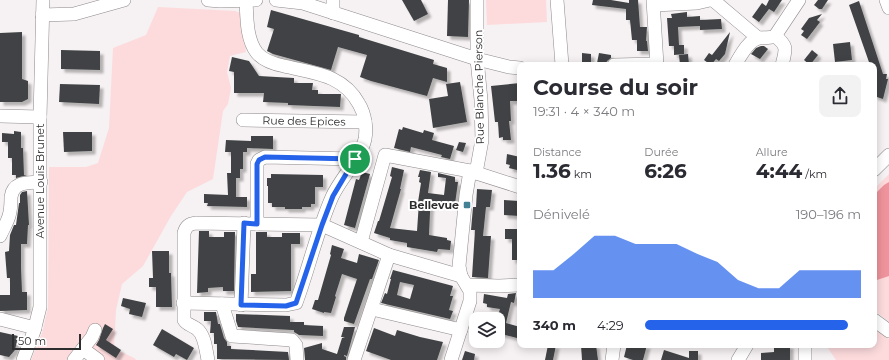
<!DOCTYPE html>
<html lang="fr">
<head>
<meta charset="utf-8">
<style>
  :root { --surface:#fff; --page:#f2f2f3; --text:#2b2b33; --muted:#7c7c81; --accent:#2563eb }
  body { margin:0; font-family:Montserrat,sans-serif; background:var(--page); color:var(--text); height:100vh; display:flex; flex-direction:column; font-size:15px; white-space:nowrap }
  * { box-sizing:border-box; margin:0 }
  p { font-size:13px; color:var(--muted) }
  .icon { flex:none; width:22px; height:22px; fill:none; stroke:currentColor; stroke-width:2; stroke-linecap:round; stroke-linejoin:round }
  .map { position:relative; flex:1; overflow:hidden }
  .drawer { position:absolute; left:517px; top:62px; width:360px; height:286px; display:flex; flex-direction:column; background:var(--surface); border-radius:8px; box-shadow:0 2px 10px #0003 }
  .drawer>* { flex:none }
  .fabs { position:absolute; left:469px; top:312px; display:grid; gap:8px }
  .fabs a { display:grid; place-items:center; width:36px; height:36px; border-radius:8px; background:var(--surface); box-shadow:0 2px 10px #0003; font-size:20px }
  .scale { position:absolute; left:12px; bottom:10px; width:69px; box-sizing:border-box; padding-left:4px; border:2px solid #2e2d2d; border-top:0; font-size:11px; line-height:14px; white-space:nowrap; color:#2e2d2d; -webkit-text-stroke:3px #fff; paint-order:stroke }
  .pin { position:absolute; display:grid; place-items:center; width:34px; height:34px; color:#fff; margin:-17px; border:2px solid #fff; border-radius:50%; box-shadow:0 1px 4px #0007 }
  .round { display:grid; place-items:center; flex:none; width:42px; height:42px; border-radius:8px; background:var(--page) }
  .headline { display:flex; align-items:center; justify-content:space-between; height:68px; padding:0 16px }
  h1 { font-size:22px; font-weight:700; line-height:30px }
  .metrics { display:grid; grid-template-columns:repeat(3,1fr); gap:6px; height:68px; padding:4px 16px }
  .metrics div { display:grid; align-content:center }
  .metrics b { font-size:20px; font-weight:700 }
  .metrics small { font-size:11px; font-weight:400 }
  .metrics p { font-size:11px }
  .chart { height:112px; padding:8px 16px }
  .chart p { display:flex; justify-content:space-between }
  .chart svg { width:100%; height:72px; margin-top:4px; fill:var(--accent); opacity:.7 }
  ul { padding:0 16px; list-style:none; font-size:13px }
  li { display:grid; grid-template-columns:64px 48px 1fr; align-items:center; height:30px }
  li i { height:10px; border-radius:5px; background:var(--accent) }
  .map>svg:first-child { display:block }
  .green { fill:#fddbdd }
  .forest { fill:#ef939c }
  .building { fill:#404344; fill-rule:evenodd; filter:url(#shadow) }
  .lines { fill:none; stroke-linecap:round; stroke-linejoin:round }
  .minor-casing { stroke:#8e8a8a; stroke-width:14 }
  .minor { stroke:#fff; stroke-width:13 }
  .route-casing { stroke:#fff; stroke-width:8 }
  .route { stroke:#2563eb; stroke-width:5 }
  .poi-dot { fill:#428196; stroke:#fff; stroke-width:1.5 }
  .labels { text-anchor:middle; stroke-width:4; stroke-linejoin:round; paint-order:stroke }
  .street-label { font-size:11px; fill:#2e2d2d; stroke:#fff }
  .poi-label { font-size:11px; font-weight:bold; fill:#2e2d2d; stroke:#fff; text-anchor:end }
</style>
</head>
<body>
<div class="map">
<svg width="889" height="360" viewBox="0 0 889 360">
  <defs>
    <filter id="shadow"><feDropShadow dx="3.5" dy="3.5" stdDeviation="1" flood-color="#0004"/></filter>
  </defs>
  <rect width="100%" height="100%" fill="#f6f1f2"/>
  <g class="green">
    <polygon points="486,0 546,0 547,22 487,25"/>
    <polygon points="158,7 235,11 240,13 246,52 230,56 227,72 231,88 228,104 223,111 213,179 187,192 171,216 143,266 122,284 116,310 114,348 136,359 135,360 93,360 86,356 77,360 31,360 42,333 48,308 49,167 86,167 98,163 109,128 113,48 146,35"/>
    <polygon points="889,174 889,322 874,310 874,189"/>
    <polygon points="874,328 889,339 889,360 836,360 826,345 874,345"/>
  </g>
  <polygon class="forest" points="889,182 889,276 874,281 874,195 884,185"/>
  <g class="building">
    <polygon points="402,0 421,0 428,14 414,21"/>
    <polygon points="448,0 469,0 468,37 447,36"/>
    <polygon points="593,0 611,0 629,3 629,0 638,0 640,27 647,27 646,41 647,41 648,51 637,51 637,40 632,40 630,20 626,20 626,9 592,5"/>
    <polygon points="769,0 782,0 774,12 769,9 759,22 752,17 762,3 766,6"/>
    <polygon points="818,0 828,0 822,9 819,9 814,5"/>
    <polygon points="859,1 883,74 887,74 886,79 888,79 883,99 874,96 874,65 870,65 849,5"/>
    <polygon points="271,10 359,35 359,37 434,60 433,64 447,68 447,82 433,78 427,96 371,81 360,77 367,55 338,47 331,70 273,54 267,51 274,29 267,27"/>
    <polygon points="687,12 687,17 700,16 700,20 721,19 722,29 700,30 700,26 678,27 679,45 684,45 684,54 674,55 674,46 669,46 667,18 672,18 671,14"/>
    <polygon points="822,14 817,20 820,22 807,39 801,35 804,31 801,29 809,18"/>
    <polygon points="22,32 22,79 28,81 28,99 22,102 0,102 0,33"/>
    <polygon points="730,32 725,54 719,61 716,59 711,65 704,60 709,53 712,55"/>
    <polygon points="850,42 852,60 835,62 833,44"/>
    <polygon points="761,46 764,46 768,49 760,59 751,54 756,48"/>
    <polygon points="61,50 100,51 100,70 61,69"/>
    <polygon points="812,50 818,55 810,65 804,60"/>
    <polygon points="582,53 591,54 591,63 582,63"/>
    <polygon points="599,53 611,55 611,58 607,61 606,64 597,63"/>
    <polygon points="688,54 689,65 680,65 679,55"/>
    <polygon points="232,57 249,61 259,76 294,78 294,83 313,83 312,90 318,90 318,94 341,94 340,107 288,105 288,103 263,102 264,93 234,93 234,72 229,71"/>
    <polygon points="460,82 467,122 433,128 429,99 448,96 446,84"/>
    <polygon points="520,83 520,101 510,101 511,121 509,121 511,140 503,140 503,137 499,138 498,122 495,122 491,86"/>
    <polygon points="60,84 100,85 99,104 59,102"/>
    <polygon points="403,127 423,133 424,130 434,133 432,140 454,146 450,159 441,157 442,155 411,147 410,152 394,148 399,129 402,130"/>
    <polygon points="14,131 21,132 21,148 23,148 24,175 27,175 16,178 16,175 12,175 12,158 8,158 8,142 2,142 2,133 14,134"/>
    <polygon points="63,132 92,132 92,151 64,152"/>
    <polygon points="251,136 273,136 273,149 247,148 247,152 243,152 243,169 240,169 240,178 236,178 236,197 247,197 247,207 207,206 208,203 204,203 204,194 228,195 227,173 231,173 231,152 225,152 226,140 251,141"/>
    <polygon points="459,142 466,143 463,152 456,150"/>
    <polygon points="507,154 520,157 520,167 518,167 517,170 509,168 510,165 506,164"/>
    <polygon points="392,167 404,170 400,189 401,189 390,228 417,231 419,202 418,202 421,183 419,182 420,177 418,177 420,170 431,172 428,193 444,195 446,178 438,177 438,173 455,177 455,182 458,182 455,204 431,201 430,213 429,235 447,238 447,240 451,241 450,250 438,249 437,252 407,247 407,243 390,240 390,238 374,233 378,221 379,221 392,177 390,176"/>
    <polygon points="362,172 370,174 355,228 344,225 356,179 359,180"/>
    <polygon points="271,174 323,175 323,187 315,187 315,204 311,204 311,207 302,207 302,209 285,209 285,207 272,207 272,203 268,203 268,186 267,186 267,178 271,178"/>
    <polygon points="477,189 492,190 490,207 486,207 483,236 491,236 488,278 472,277 475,230 471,230 473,207 476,207"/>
    <polygon points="27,191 29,225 28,225 27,244 21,244 21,267 22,292 27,292 27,310 0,311 0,295 10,295 10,278 7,278 5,252 9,251 10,235 14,225 16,225 19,203 20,203 20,195 22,192"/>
    <polygon points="504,200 519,201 519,204 520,204 520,216 504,215"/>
    <polygon points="505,229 520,229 520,260 512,260 512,239 505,239"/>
    <polygon points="199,231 209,231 209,237 224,237 224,232 235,232 234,291 223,291 223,287 208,288 208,292 197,293"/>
    <polygon points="256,232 267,232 267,237 282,237 282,233 300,233 300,244 291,244 291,291 251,292 251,274 256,274"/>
    <polygon points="332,245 344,249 341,258 357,263 359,254 379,260 372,279 370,279 354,324 344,321 344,318 357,279 342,274 335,296 336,297 331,313 324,312 324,313 312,309 315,300 318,300 331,255 330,254"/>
    <polygon points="152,251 169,251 169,273 171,273 172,307 156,307 156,287 149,287 149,278 153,278"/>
    <path d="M393 270 453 286 450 296H453L449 310 453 311 450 319 381 303 385 293 387 294 391 279H390ZM400 282 414 285 410 299 397 295Z"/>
    <polygon points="516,293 514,303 511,302 506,323 520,327 517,338 498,333 498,315 500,309 487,307 487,304 483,303 484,294 507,298 508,294"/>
    <polygon points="123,298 146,303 142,317 129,314 130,309 121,306"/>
    <polygon points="204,312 216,312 218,324 220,324 224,338 227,342 227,346 231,346 231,349 288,352 289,360 217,359 217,344 214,344 214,333 210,333 211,321 204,321"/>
    <polygon points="236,314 290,316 290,322 304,322 304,325 323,326 323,336 299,335 294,332 294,330 292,330 238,327 236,321"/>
    <polygon points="105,324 113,329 106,340 121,350 116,358 96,345 99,340 103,328"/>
    <polygon points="344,327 355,327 347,356 344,355 344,356 346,357 346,360 305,360 304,348 322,343 322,349 337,354 342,338 345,337 341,337"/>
    <polygon points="374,328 395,336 397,330 420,337 443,342 437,360 391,360 366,351"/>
    <polygon points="162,329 194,348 187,360 176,354 174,357 153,345"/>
    <polygon points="0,332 18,336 15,350 9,357 0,355"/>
    <polygon points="548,345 556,345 553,360 545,360"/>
    <polygon points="581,345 596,345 598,360 582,360"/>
    <polygon points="627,345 647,345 643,360 633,360 624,357"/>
    <polygon points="774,345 790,345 790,360 761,360 761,353 774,352"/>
    <polygon points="664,350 689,358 689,351 698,351 698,360 661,360"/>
    <polygon points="465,351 475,354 474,360 462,360"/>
  </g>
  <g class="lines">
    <g class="minor-casing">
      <g id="minor">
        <polyline points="208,0 220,1 256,0"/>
        <polyline points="276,0 303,3 477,59 509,67 520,68"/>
        <polyline points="557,0 562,65"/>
        <polyline points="653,0 657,65"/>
        <polyline points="713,0 758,38"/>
        <polyline points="886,0 889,8"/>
        <polyline points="654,5 697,3 710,0"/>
        <polyline points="333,13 333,0"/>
        <polyline points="42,15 74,14 124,0"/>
        <path d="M775 36C788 46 786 49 782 65"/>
        <polyline points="614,65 657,64"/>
        <path d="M735 65C740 57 748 40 759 38 765 37 769 39 775 36L799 0"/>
        <polyline points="0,116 40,117"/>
        <path id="s1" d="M243 120 365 122"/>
        <polyline points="874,170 889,155"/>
        <polyline points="476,173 482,140 481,100 477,59 477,0"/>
        <polyline points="257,224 257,164 259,160 265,157 355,159"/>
        <path d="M0 236C3 229 7 223 9 216 11 210 11 204 11 197 13 181 28 183 41 182"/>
        <polyline points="361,242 385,155 470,171 520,187"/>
        <polyline points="467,285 499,286 520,285"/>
        <path d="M183 303 286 305 296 303C309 268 317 231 332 197 340 179 361 158 365 139 367 128 365 114 359 104 343 74 313 73 284 66 274 64 264 61 257 53 246 39 247 17 246 0"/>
        <polyline points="222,304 232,336 292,340 296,345 297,360"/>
        <polyline points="241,305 244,223"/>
        <polyline points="372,309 461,330"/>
        <polyline points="0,319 35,328"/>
        <polyline points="874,320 889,331"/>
        <polyline points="805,345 805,360"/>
        <polyline points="83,349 98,360"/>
        <polyline points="23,360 34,331 40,307 40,117 43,0"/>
        <polyline points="74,360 92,337 95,330"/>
        <path d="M208 360C206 351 205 335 197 329 192 325 187 325 184 320V233C186 226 189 224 196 223L322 225 389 255 461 276"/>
        <polyline points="354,360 389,255"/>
        <polyline points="451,360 470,301 470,291 461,276 459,266 466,195 470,171"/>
        <polyline points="612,360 614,345"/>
        <polyline points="738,360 747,345"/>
      </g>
    </g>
    <use href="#minor" class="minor"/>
  </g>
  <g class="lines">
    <g class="route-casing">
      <polygon id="route" points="265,157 355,159 333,196 322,225 296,303 286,306 241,305 244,223 257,224 257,164 259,160"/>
    </g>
    <use href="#route" class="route"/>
  </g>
  <rect class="poi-dot" x="463" y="201" width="8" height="8" rx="2"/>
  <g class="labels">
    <g class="street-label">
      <text transform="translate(479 87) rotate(-91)" y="4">Rue Blanche Pierson</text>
      <text dy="4" stroke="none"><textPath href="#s1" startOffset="61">Rue des Epices</textPath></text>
      <text transform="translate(40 181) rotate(-90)" y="4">Avenue Louis Brunet</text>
    </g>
    <g class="poi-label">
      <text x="459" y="209">Bellevue</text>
    </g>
  </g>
</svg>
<div class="fabs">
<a><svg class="icon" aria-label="layers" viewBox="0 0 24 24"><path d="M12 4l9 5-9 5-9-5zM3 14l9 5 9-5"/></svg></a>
</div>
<div class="scale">50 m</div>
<div class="pin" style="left:355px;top:159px;background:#1e9e55"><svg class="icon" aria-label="arrive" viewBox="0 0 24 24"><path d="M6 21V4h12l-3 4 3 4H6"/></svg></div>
<section class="drawer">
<div class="headline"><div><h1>Course du soir</h1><p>19:31 · 4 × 340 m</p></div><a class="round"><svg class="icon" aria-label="share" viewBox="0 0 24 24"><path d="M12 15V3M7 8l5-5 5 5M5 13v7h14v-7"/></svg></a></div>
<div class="metrics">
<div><p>Distance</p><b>1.36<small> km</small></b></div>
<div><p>Durée</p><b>6:26</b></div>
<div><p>Allure</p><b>4:44<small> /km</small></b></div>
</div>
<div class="chart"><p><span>Dénivelé</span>190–196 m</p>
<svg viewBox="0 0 160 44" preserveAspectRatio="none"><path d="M0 44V27L10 27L20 17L30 6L40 6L50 11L60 11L70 11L80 17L90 22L100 33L110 38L120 38L130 27L140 27L150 27L160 27V44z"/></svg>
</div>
<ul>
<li><b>340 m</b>4:29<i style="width:94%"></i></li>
</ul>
</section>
</div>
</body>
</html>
